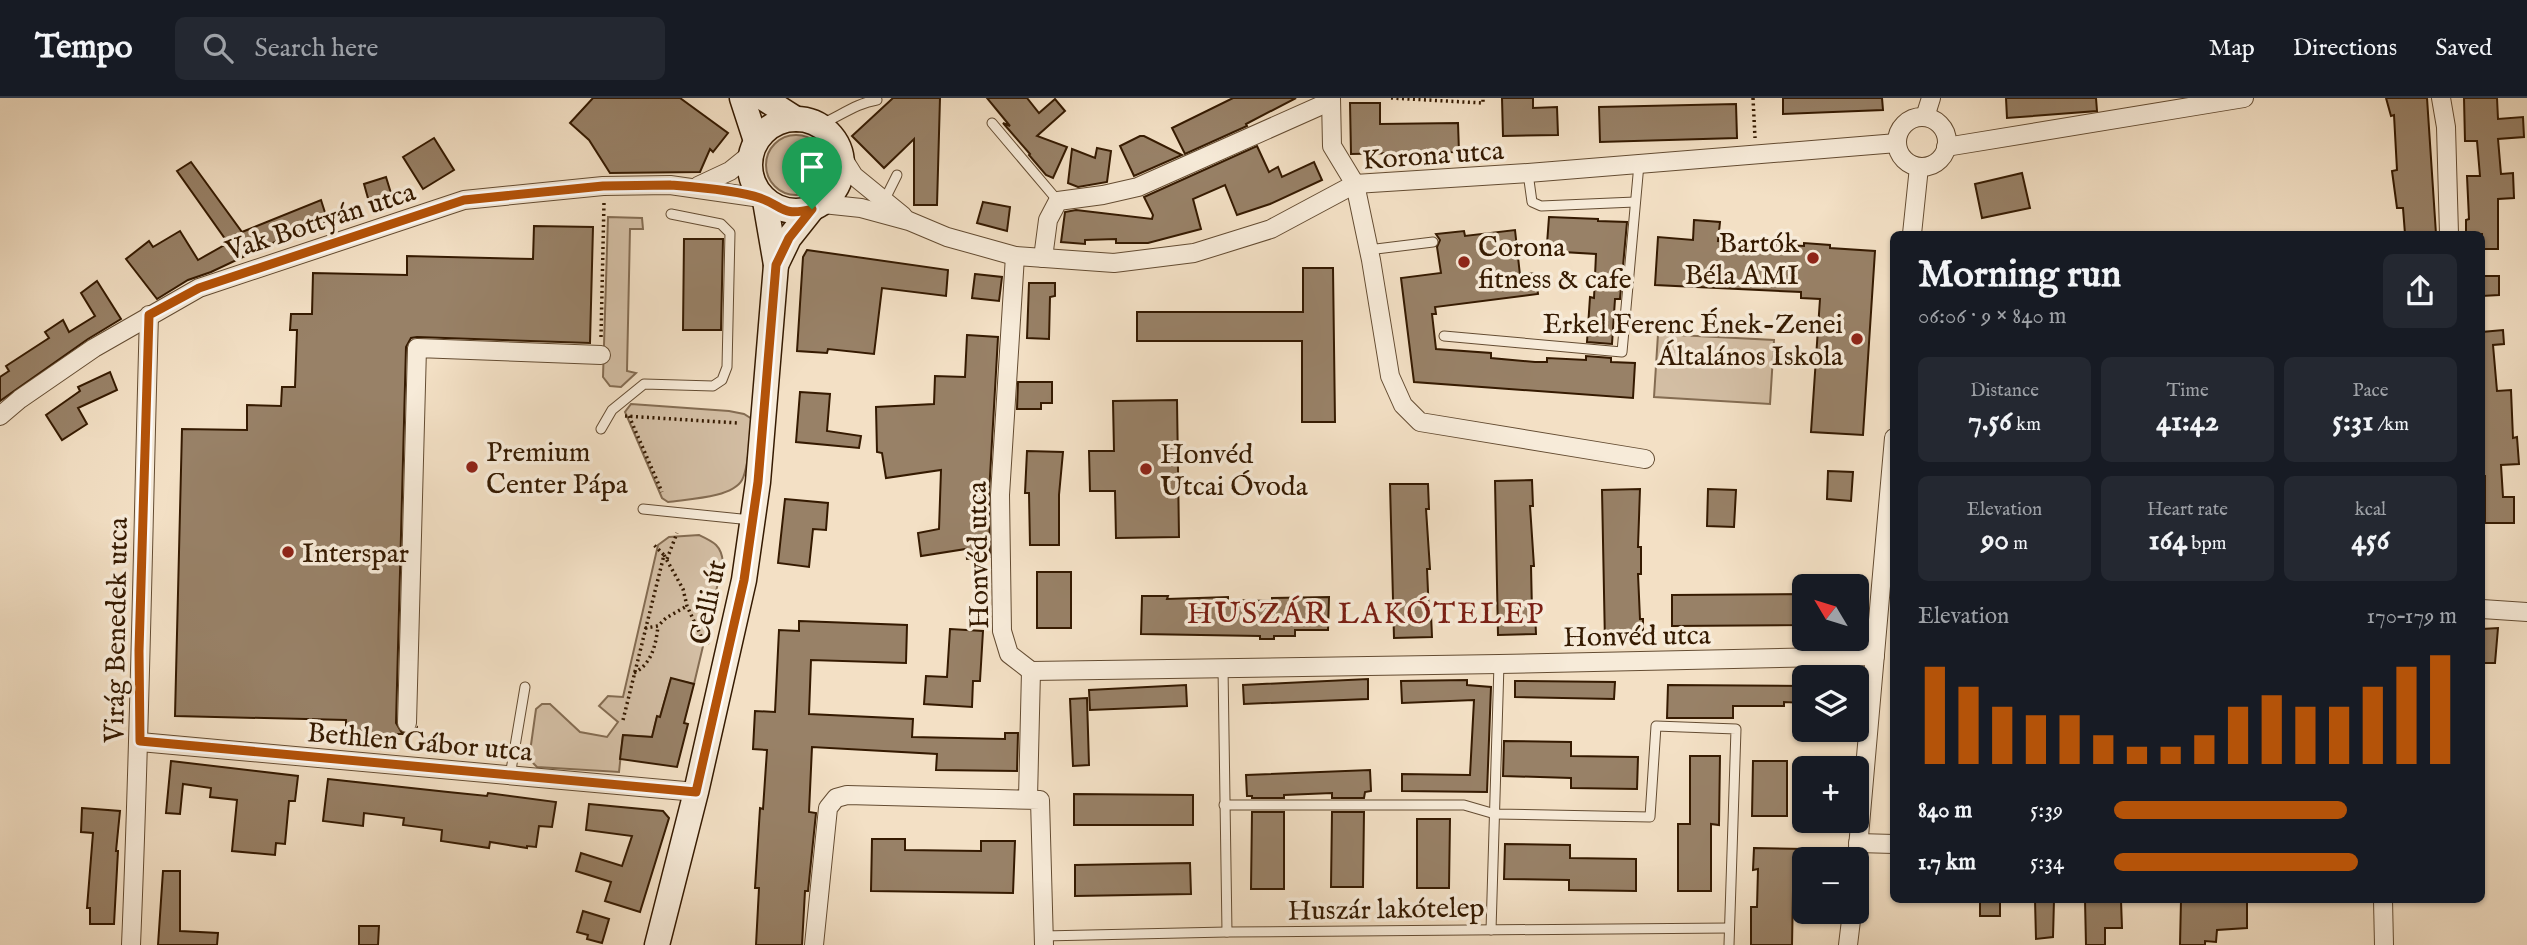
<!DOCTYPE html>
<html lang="en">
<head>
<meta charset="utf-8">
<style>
  :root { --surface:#171b24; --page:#242831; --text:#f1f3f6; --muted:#9ea1a6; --line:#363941; --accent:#b45309 }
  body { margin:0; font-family:"IM FELL English",serif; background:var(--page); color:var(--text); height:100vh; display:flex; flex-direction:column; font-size:26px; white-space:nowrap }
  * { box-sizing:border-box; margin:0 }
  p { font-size:23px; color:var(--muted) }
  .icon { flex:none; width:38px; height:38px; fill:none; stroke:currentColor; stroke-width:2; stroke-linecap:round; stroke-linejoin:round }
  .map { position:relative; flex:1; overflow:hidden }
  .details { position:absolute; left:1890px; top:133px; width:595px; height:672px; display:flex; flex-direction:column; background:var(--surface); border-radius:10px; box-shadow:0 2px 5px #0004 }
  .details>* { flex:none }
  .needle { width:46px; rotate:308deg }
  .fabs { position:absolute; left:1792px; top:476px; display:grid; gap:14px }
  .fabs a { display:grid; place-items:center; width:77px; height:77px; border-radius:10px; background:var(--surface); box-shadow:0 2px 5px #0004; font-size:35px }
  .pin { position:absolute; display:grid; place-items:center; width:60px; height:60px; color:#fff; margin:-72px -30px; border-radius:50% 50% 50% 0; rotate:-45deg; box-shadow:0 0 7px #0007 }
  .pin .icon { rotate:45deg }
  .round { display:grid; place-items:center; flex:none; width:74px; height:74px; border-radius:10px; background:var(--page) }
  .head { display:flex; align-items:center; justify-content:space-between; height:119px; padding:0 28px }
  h1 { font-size:38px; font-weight:800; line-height:52px }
  .metrics { display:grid; grid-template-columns:repeat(3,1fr); gap:10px; height:119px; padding:7px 28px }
  .metrics div { display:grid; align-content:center; border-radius:10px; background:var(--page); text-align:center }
  .metrics b { font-size:30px; font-weight:800 }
  .metrics small { font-size:19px; font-weight:400 }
  .metrics p { font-size:19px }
  .chart { height:196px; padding:14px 28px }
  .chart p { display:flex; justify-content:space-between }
  .chart svg { width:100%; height:126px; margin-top:7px; stroke:var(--accent); stroke-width:6 }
  ul { padding:0 28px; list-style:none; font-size:23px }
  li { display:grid; grid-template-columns:112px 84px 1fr; align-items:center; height:52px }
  li i { height:18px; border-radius:9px; background:var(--accent) }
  header { display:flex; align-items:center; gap:42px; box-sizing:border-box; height:98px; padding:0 35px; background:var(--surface); border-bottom:2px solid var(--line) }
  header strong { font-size:33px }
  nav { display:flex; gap:38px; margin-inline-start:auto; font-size:24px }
  .search { width:490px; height:63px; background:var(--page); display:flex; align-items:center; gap:18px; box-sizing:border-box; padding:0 24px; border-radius:10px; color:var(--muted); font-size:26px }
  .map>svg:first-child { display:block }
  .green { fill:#d3bea4; stroke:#846c52; stroke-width:2 }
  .building { fill:#988167; stroke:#351a01; stroke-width:2 }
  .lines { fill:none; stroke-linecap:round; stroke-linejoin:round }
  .lane-casing { stroke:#644c32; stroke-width:11 }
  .street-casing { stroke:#644c32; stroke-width:20 }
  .secondary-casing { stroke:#351a01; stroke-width:27 }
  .path { stroke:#351a01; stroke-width:3.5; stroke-dasharray:2 3.5; stroke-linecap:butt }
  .lane { stroke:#f7ebd9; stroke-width:9 }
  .street { stroke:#f7ebd9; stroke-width:18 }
  .secondary { stroke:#f7ebd9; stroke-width:24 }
  .route-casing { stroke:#fff; stroke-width:14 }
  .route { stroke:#b45309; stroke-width:9 }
  .poi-dot { fill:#8f2418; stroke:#f7ebd9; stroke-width:2.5 }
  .labels { text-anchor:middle; stroke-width:7; stroke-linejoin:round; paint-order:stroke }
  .street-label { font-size:28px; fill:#351a01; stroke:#f7ebd9 }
  .poi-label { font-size:28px; fill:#351a01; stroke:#f7ebd9; text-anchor:start }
  .neighbourhood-label { font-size:30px; letter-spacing:2px; fill:#7a1f14; stroke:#f7ebd9 }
</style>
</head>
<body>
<header>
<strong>Tempo</strong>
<div class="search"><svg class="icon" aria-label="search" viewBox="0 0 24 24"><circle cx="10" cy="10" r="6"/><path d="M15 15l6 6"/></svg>Search here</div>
<nav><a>Map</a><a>Directions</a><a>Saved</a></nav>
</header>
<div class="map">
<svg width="2527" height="847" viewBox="0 0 2527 847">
  <rect width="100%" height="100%" fill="#f3e0c5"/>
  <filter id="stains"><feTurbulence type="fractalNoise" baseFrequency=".00286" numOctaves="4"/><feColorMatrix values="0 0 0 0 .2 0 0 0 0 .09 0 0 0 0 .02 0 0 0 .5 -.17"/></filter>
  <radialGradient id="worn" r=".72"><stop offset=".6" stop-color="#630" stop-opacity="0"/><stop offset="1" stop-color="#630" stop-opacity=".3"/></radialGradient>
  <g class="green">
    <circle cx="796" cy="67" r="30"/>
    <polygon points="608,119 642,120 643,131 630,131 627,273 636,275 621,289 610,288 603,279"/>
    <polygon points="1658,236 1774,242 1770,306 1654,299"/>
    <path d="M631 306 729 313 744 316 752 321C750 338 749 369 742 382 732 400 687 401 668 404L662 400 625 314Z"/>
    <path d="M699 437C714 444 721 447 723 464L694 586 671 581 660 619H657L652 639 623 637 619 674 537 669 529 661 536 611 542 606H550L580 634 607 639 618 624 599 608 608 598 623 599 658 447 669 439Z"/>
  </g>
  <g class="building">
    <polygon points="593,0 680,0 728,35 713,54 710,51 700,74 610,75 589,42 570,25"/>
    <polygon points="893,0 940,0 937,107 914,107 914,41 884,70 852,38"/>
    <polygon points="987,0 1027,0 1039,15 1055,1 1065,13 1037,38 1067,49 1053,80 1046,77 1029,57 1030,56 1003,25 1010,28"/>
    <polygon points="1233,0 1296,0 1246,26 1247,28 1185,56 1172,30"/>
    <polygon points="1502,0 1533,0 1533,10 1557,9 1558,37 1503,38"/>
    <polygon points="1783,0 1882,0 1883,12 1783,16"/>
    <polygon points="2006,0 2096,0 2097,13 2007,20"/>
    <polygon points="2386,0 2427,0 2436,136 2405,136 2403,110 2397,110 2392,73 2397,72 2394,17 2391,18"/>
    <polygon points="2464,0 2497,0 2498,21 2523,19 2524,39 2498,41 2501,76 2513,75 2514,100 2498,101 2498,151 2482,151 2482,136 2466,136 2466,122 2469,121 2467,78 2480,78 2477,43 2465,43"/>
    <polygon points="1350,5 1380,5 1380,26 1458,25 1459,54 1351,56"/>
    <polygon points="1736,6 1737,40 1600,44 1599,9"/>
    <polygon points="1140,38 1144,38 1182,57 1134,78 1120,48"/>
    <polygon points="434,40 454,72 423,91 403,59"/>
    <polygon points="1257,48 1269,74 1278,69 1282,79 1314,64 1322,82 1270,106 1237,117 1225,87 1193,101 1201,131 1148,145 1116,145 1116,141 1085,142 1085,146 1061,144 1065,114 1076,112 1152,121 1153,117 1144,99"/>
    <polygon points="1097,50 1111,53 1107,84 1078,89 1068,85 1072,51 1095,60"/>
    <polygon points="191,64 242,134 321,102 328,124 296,134 211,174 188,182 157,201 126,161 149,143 153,149 180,133 198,162 228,145 177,73"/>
    <polygon points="2022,75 2030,110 1982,120 1975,86"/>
    <polygon points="386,79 394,105 371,111 364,86"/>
    <polygon points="983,104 1010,109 1007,133 977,125"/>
    <polygon points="1549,119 1598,121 1598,123 1627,124 1620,201 1615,201 1612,246 1587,244 1590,199 1594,200 1596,156 1563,154 1564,147 1547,146"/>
    <polygon points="1694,122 1720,124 1718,143 1804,148 1804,145 1830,147 1830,150 1875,153 1863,337 1811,334 1820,201 1801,200 1801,194 1655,187 1658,139 1693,142"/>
    <polygon points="534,128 593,129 590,245 417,239 411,240 406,249 396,625 402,635 412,635 417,630 417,636 346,636 346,622 175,618 182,331 247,332 247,307 281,308 282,289 295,289 297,232 290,232 291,216 312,216 313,175 407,177 407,158 533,161"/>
    <polygon points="1515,132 1520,177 1535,175 1538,196 1435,209 1436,216 1432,216 1436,251 1491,255 1491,260 1535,264 1547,264 1547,260 1586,262 1586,258 1611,260 1611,264 1635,265 1633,300 1414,284 1401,180 1441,175 1437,149 1440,142 1436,136 1464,133 1465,138"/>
    <polygon points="684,141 723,141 721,232 683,232"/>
    <polygon points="807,152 948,172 946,198 882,190 874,256 828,251 827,255 797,253 803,159"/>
    <polygon points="1303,170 1333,170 1335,324 1302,324 1302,243 1137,243 1137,214 1303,214"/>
    <polygon points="975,176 1002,179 999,203 972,200"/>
    <polygon points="2482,178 2499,178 2499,197 2482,198"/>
    <polygon points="97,183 121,221 88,241 0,303 0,279 9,273 6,268 49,240 45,234 63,222 69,234 95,218 81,195"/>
    <polygon points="1029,185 1055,185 1055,198 1050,199 1049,241 1027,240"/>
    <polygon points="2503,232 2504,246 2493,247 2497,293 2511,292 2513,340 2517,339 2519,366 2501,367 2503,399 2514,399 2514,425 2485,425 2485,378 2482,378 2482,234"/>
    <polygon points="967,237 998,239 989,396 990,459 967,461 966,451 921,458 918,435 939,431 941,372 886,380 882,355 877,354 876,309 934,306 935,278 965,279"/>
    <polygon points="110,274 117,292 78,310 87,326 62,342 46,317 80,293 78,289"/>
    <polygon points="1018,284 1052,284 1052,305 1041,305 1041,311 1017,311"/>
    <polygon points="800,294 830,296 827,333 861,338 859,350 796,344"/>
    <polygon points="1177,302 1179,439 1116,440 1115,393 1090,393 1089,353 1114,353 1113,303"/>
    <polygon points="1027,353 1063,354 1059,397 1059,447 1030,447 1029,395 1025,395"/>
    <polygon points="1828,373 1853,374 1851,403 1827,401"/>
    <polygon points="1532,382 1533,408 1530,408 1534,468 1531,468 1532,513 1535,513 1536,536 1498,537 1495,383"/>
    <polygon points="1390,386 1428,386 1429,411 1426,411 1430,471 1427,471 1429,516 1431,516 1432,539 1394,540"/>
    <polygon points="1640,391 1638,449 1641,449 1641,476 1638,476 1640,521 1643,521 1643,544 1605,545 1602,392"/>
    <polygon points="1708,391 1736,392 1734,429 1707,428"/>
    <polygon points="785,401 828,405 826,432 813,431 809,469 778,465"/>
    <rect x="1037" y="474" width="34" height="56"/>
    <polygon points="1804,496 1804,527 1672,528 1672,497"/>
    <polygon points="1142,498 1168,498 1167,501 1228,499 1228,502 1272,503 1272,500 1329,499 1328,532 1295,532 1295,538 1274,538 1274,541 1260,541 1260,538 1141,536"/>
    <polygon points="799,523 907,527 906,565 811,562 809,616 913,621 912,639 1005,641 1005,635 1018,635 1017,673 936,672 937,656 812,649 809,714 816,715 808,793 805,793 802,847 756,847 759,790 755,790 760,710 763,711 767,652 753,651 755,613 775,614 779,532 799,533"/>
    <polygon points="2498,530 2495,565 2482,565 2482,531"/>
    <polygon points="950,531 983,533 980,583 973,583 972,609 924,606 926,578 947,579"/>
    <polygon points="671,580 694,586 684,625 688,626 677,669 620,661 623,637 652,639 657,618 660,619"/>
    <polygon points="1368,581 1368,601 1244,606 1243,587"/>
    <polygon points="1467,582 1467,587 1491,589 1487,694 1402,693 1402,676 1470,677 1474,602 1402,605 1401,583"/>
    <polygon points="1515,583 1615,584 1614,601 1515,599"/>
    <polygon points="1186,587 1187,608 1090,612 1089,592"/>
    <polygon points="1668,587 1804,588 1804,605 1784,604 1784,608 1733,608 1733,620 1667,620"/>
    <polygon points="1087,600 1089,667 1073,668 1070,601"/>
    <polygon points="1504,643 1571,644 1571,658 1638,659 1637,691 1571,690 1571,680 1503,678"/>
    <polygon points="1690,658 1720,658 1719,727 1711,726 1711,793 1678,793 1678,726 1690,726"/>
    <polygon points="171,663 298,678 295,703 289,703 285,746 276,745 275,757 232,753 237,702 210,699 211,690 183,686 180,716 166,715"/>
    <polygon points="1753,663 1787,663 1787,718 1752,718"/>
    <polygon points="1370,672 1371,693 1365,694 1364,700 1332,700 1332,695 1284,697 1284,700 1252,700 1252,698 1247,698 1246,677"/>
    <polygon points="328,681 448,694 487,698 488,695 556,704 552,729 539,728 536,749 527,748 527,750 490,744 489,750 441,743 442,732 403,727 404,720 364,715 363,728 323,723"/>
    <polygon points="1074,696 1193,697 1193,727 1074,727"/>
    <polygon points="589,706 663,713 669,720 640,814 605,803 611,784 576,773 581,755 622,768 632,738 586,732"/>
    <polygon points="82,710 120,713 116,753 118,753 114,826 90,826 90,810 87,810 93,735 81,734"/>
    <polygon points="1252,714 1284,714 1284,791 1251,791"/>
    <polygon points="1332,714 1364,714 1363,789 1331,789"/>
    <polygon points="1417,721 1450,721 1449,790 1417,790"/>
    <polygon points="872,741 905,741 905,752 981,753 981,743 1015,743 1013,795 871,793"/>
    <polygon points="1505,746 1570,747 1570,760 1636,761 1636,793 1569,792 1569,782 1504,781"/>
    <polygon points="1754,750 1804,751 1804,772 1799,772 1799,793 1793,793 1792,847 1751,847 1751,809 1757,809 1758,771 1753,772"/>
    <polygon points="1190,765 1191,796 1075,798 1075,767"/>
    <polygon points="163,773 180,773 180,833 218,835 217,847 158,847"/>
    <rect x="1980" y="802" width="20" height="16"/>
    <polygon points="2035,802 2054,802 2053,839 2036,841"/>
    <polygon points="2085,802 2121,802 2122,830 2105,830 2105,847 2086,847"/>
    <polygon points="2181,802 2247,802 2247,830 2217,832 2216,844 2205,843 2205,847 2180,847"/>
    <polygon points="583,813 609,821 602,845 587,841 588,837 577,834"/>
    <polygon points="359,828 379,828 378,847 359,847"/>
  </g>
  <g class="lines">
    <g class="lane-casing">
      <g id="lane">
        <polyline points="992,25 1058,103"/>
        <path d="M819 27C839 19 856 5 877 2"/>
        <polyline points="1528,75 1532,104 1541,108 1635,104"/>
        <polyline points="884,103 897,77"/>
        <polyline points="1368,152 1433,144"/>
        <polyline points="1444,238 1622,254 1639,66"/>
        <polyline points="601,331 612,312 644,286 713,288 722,282 727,269 730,135 721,126 671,116"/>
        <polyline points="643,411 751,422"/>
        <polyline points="1223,570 1227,834"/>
        <polyline points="510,678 525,589"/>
        <polyline points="1224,707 1464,707 1495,716 1650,719 1656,628 1736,631 1729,847"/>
        <polyline points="1491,832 1499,566"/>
        <polyline points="1043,838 1227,834 1729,830"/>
      </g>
    </g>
    <g class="street-casing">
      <g id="street">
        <polyline points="1331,0 1332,48 1355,86 1371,162 1390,278 1403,307 1420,324 1645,361"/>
        <polyline points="2441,0 2446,29 2449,136"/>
        <polyline points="1925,19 1931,0"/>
        <circle cx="1922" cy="44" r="25"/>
        <polyline points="1946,49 2244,0"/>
        <polyline points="842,59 854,78 903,118"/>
        <polyline points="698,88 730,73 751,56"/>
        <polyline points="823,106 861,110 909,123 947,139 1015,158 1114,165 1194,155 1271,131 1355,86 1528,75 1897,45"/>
        <polyline points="1912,136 1919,69"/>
        <polyline points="1015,158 1000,397 1002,533 1009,556 1031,573 1499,566 1875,558"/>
        <polyline points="1043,160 1048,122 1058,103 1103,97 1138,89 1331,3"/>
        <polyline points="0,318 20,301 94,250 199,190 464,102 603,88 670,87 761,100"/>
        <polyline points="2482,511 2527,514"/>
        <polyline points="407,625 417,250 601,257"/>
        <polyline points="140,644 696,694"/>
        <polyline points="1028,700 1031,573"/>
        <polyline points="1858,745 1894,746"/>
        <polyline points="1857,761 1894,340"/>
        <polyline points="2383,802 2384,847"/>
        <path d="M131 847C140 637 143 427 149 217"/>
        <polyline points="814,847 828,710 836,700 847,697 1040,702 1044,847"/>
        <polyline points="1848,847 1852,814"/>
      </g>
    </g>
    <g class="secondary-casing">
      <g id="secondary">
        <polyline points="742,0 756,43"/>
        <polyline points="763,0 796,21"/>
        <circle cx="796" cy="67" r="46"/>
        <polyline points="776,167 789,140 812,111"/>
        <polyline points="657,847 696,694 744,482 758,384 776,167 765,103"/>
      </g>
    </g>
    <g class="path">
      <polyline points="1391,0 1483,5 1483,0"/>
      <polyline points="1753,0 1755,40"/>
      <polyline points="601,239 604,104"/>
      <polyline points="625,318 738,325"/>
      <polyline points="629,318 662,394"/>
      <polyline points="664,457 683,491 687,508 702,540 710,545"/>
      <polyline points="667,461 677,435"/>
      <polyline points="645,530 658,528 666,520 687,508"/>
      <path d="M634 575C652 566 656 546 658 528"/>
      <polyline points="623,622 664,457 652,445"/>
      <polyline points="1862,800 1865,776"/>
    </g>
    <use href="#lane" class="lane"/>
    <use href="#street" class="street"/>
    <use href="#secondary" class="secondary"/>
  </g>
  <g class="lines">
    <g class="route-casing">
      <path id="route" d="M670 87C695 89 737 92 760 100 784 108 781 119 812 111L789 140 776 167 758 384 744 482 696 694 140 643 139 553 149 217 199 190 464 102 603 88Z"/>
    </g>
    <use href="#route" class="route"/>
  </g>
  <g class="poi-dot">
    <circle cx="1813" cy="160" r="7"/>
    <circle cx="1464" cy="164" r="7"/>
    <circle cx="1857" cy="241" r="7"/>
    <circle cx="472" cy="369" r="7"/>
    <circle cx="1146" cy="371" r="7"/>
    <circle cx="288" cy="454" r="7"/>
  </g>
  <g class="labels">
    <g class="street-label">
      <text transform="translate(1433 56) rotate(-4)" y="10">Korona utca</text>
      <text transform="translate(320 122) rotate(-18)" y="10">Vak Bottyán utca</text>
      <text transform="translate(977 457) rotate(-91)" y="10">Honvéd utca</text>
      <text transform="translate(707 504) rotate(-78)" y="10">Celli út</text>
      <text transform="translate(115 532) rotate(-89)" y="10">Virág Benedek utca</text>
      <text transform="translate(1637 537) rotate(-1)" y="10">Honvéd utca</text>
      <text transform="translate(420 643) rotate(5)" y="10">Bethlen Gábor utca</text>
      <text transform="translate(1386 810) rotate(-1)" y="10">Huszár lakótelep</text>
    </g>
    <g class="poi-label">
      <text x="1799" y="154" text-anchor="end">Bartók<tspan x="1799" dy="32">Béla AMI</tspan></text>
      <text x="1478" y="158">Corona<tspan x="1478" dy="32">fitness &amp; cafe</tspan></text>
      <text x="1843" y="235" text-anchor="end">Erkel Ferenc Ének-Zenei<tspan x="1843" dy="32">Általános Iskola</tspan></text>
      <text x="486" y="363">Premium<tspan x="486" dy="32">Center Pápa</tspan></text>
      <text x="1160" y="365">Honvéd<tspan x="1160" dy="32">Utcai Óvoda</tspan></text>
      <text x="302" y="464">Interspar</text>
    </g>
    <g class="neighbourhood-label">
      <text x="1366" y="525">HUSZÁR LAKÓTELEP</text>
    </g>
  </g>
  <rect width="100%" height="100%" filter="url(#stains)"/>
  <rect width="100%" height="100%" fill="url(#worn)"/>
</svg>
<div class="fabs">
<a><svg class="needle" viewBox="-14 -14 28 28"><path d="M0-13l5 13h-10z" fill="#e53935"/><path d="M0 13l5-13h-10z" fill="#9ea1a6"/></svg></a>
<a><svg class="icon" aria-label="layers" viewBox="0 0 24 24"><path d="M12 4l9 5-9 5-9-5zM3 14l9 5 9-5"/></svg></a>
<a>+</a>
<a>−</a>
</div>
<div class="pin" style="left:812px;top:111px;background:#1e9e55"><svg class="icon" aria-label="arrive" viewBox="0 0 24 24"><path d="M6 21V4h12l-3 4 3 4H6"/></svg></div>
<section class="details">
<div class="head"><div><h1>Morning run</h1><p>06:06 · 9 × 840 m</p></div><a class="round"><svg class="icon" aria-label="share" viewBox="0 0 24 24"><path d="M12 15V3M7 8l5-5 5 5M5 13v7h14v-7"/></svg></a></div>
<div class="metrics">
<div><p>Distance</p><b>7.56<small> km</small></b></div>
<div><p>Time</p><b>41:42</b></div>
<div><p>Pace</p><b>5:31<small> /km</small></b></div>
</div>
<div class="metrics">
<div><p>Elevation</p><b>90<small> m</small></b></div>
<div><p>Heart rate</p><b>164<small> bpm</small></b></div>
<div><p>kcal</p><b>456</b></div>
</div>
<div class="chart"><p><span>Elevation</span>170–179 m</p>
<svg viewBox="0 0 160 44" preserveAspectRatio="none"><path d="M5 44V10M15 44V17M25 44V24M35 44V27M45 44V27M55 44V34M65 44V38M75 44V38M85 44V34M95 44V24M105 44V20M115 44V24M125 44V24M135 44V17M145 44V10M155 44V6"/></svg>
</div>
<ul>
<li><b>840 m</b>5:39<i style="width:68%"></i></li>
<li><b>1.7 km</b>5:34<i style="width:71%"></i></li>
</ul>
</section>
</div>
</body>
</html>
